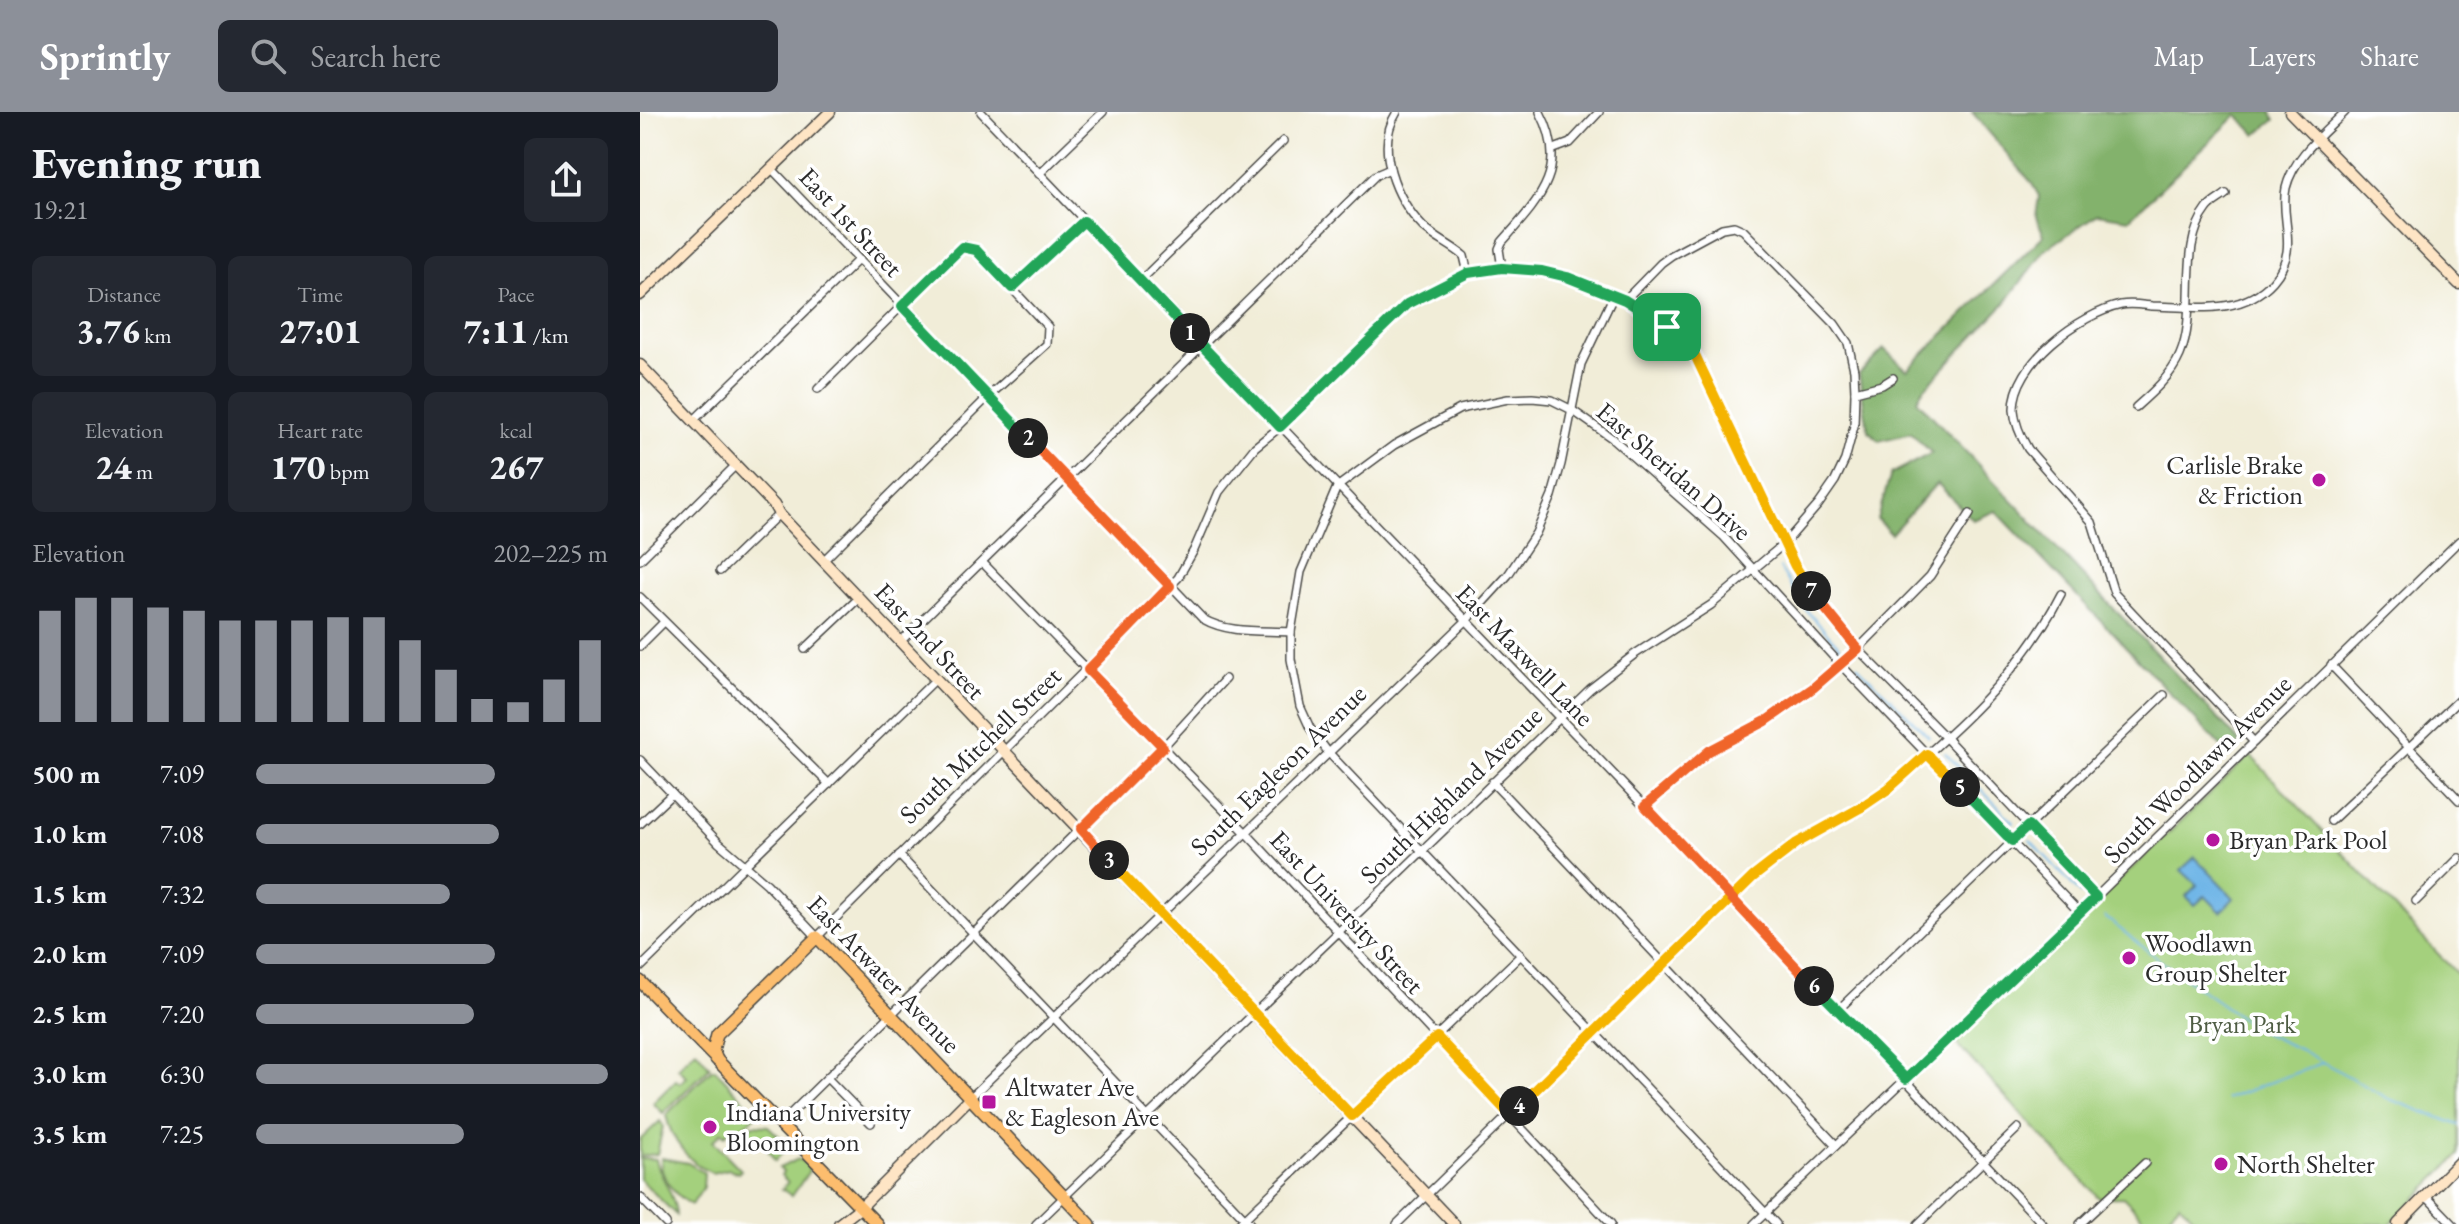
<!DOCTYPE html>
<html lang="en">
<head>
<meta charset="utf-8">
<style>
  :root { --surface:#171b24; --page:#242831; --text:#f1f3f6; --muted:#9ea1a6; --accent:#8c9099 }
  body { margin:0; font-family:"EB Garamond",serif; background:var(--page); color:var(--text); height:100vh; display:flex; flex-direction:column; font-size:30px; white-space:nowrap }
  * { box-sizing:border-box; margin:0 }
  p { font-size:26px; color:var(--muted) }
  .icon { flex:none; width:44px; height:44px; fill:none; stroke:currentColor; stroke-width:2; stroke-linecap:round; stroke-linejoin:round }
  .map { position:relative; flex:1; overflow:hidden }
  .sheet { display:flex; flex-direction:column; background:var(--surface); width:640px }
  .sheet>* { flex:none }
  .pin { position:absolute; display:grid; place-items:center; width:68px; height:68px; color:#fff; margin:-34px; border-radius:16px; box-shadow:0 4px 12px #0006 }
  .km { position:absolute; width:40px; height:40px; margin:-20px; border-radius:50%; background:#222; color:#fff; font-size:22px; line-height:40px; text-align:center }
  .round { display:grid; place-items:center; flex:none; width:84px; height:84px; border-radius:12px; background:var(--page) }
  .head { display:flex; align-items:center; justify-content:space-between; height:136px; padding:0 32px }
  h1 { font-size:44px; font-weight:800; line-height:60px }
  .figures { display:grid; grid-template-columns:repeat(3,1fr); gap:12px; height:136px; padding:8px 32px }
  .figures div { display:grid; align-content:center; border-radius:12px; background:var(--page); text-align:center }
  .figures b { font-size:34px; font-weight:800 }
  .figures small { font-size:22px; font-weight:400 }
  .figures p { font-size:22px }
  .chart { height:224px; padding:16px 32px }
  .chart p { display:flex; justify-content:space-between }
  .chart svg { width:100%; height:144px; margin-top:8px; stroke:var(--accent); stroke-width:6 }
  ul { padding:0 32px; list-style:none; font-size:26px }
  li { display:grid; grid-template-columns:128px 96px 1fr; align-items:center; height:60px }
  li i { height:20px; border-radius:10px; background:var(--accent) }
  header { display:flex; align-items:center; gap:48px; box-sizing:border-box; height:112px; padding:0 40px; background:var(--accent); color:#fff }
  header strong { font-size:38px }
  nav { display:flex; gap:44px; margin-inline-start:auto; font-size:28px }
  .search { width:560px; height:72px; background:var(--page); display:flex; align-items:center; gap:20px; box-sizing:border-box; padding:0 28px; border-radius:12px; color:var(--muted); font-size:30px }
  main { display:flex; flex:1; min-height:0 }
  .map>svg:first-child { display:block }
  .green { fill:#a4d07d; stroke:#687e54; stroke-width:2 }
  .forest { fill:#83b26c; stroke:#576e4c; stroke-width:2 }
  .water { fill:#70b6e7; stroke:#4e7089; stroke-width:2 }
  .lines { fill:none; stroke-linecap:round; stroke-linejoin:round }
  .stream { stroke:#70b6e7; stroke-width:2 }
  .street-casing { stroke:#494845; stroke-width:10 }
  .secondary-casing { stroke:#494845; stroke-width:13 }
  .primary-casing { stroke:#494845; stroke-width:14 }
  .street { stroke:#fff; stroke-width:7 }
  .secondary { stroke:#fee5c5; stroke-width:10 }
  .primary { stroke:#fcbd6e; stroke-width:11 }
  .split-1-casing { stroke:#fff; stroke-width:16 }
  .split-2-casing { stroke:#fff; stroke-width:16 }
  .split-3-casing { stroke:#fff; stroke-width:16 }
  .split-4-casing { stroke:#fff; stroke-width:16 }
  .split-5-casing { stroke:#fff; stroke-width:16 }
  .split-6-casing { stroke:#fff; stroke-width:16 }
  .split-7-casing { stroke:#fff; stroke-width:16 }
  .split-8-casing { stroke:#fff; stroke-width:16 }
  .split-1 { stroke:#22a559; stroke-width:10 }
  .split-2 { stroke:#22a559; stroke-width:10 }
  .split-3 { stroke:#f0652b; stroke-width:10 }
  .split-4 { stroke:#f5b400; stroke-width:10 }
  .split-5 { stroke:#f5b400; stroke-width:10 }
  .split-6 { stroke:#22a559; stroke-width:10 }
  .split-7 { stroke:#f0652b; stroke-width:10 }
  .split-8 { stroke:#f5b400; stroke-width:10 }
  .poi-dot { fill:#b5179e; stroke:#fff; stroke-width:3 }
  .labels { text-anchor:middle; stroke-width:7; stroke-linejoin:round; paint-order:stroke }
  .street-label { font-size:26px; fill:#2b2b2b; stroke:#fff }
  .poi-label { font-size:26px; fill:#2b2b2b; stroke:#fff; text-anchor:start }
  .park-label { font-size:26px; fill:#4f5d44; stroke:#fff }
</style>
</head>
<body>
<header>
<strong>Sprintly</strong>
<div class="search"><svg class="icon" aria-label="search" viewBox="0 0 24 24"><circle cx="10" cy="10" r="6"/><path d="M15 15l6 6"/></svg>Search here</div>
<nav><a>Map</a><a>Layers</a><a>Share</a></nav>
</header>
<main>
<section class="sheet">
<div class="head"><div><h1>Evening run</h1><p>19:21</p></div><a class="round"><svg class="icon" aria-label="share" viewBox="0 0 24 24"><path d="M12 15V3M7 8l5-5 5 5M5 13v7h14v-7"/></svg></a></div>
<div class="figures">
<div><p>Distance</p><b>3.76<small> km</small></b></div>
<div><p>Time</p><b>27:01</b></div>
<div><p>Pace</p><b>7:11<small> /km</small></b></div>
</div>
<div class="figures">
<div><p>Elevation</p><b>24<small> m</small></b></div>
<div><p>Heart rate</p><b>170<small> bpm</small></b></div>
<div><p>kcal</p><b>267</b></div>
</div>
<div class="chart"><p><span>Elevation</span>202–225 m</p>
<svg viewBox="0 0 160 44" preserveAspectRatio="none"><path d="M5 44V10M15 44V6M25 44V6M35 44V9M45 44V10M55 44V13M65 44V13M75 44V13M85 44V12M95 44V12M105 44V19M115 44V28M125 44V37M135 44V38M145 44V31M155 44V19"/></svg>
</div>
<ul>
<li><b>500 m</b>7:09<i style="width:68%"></i></li>
<li><b>1.0 km</b>7:08<i style="width:69%"></i></li>
<li><b>1.5 km</b>7:32<i style="width:55%"></i></li>
<li><b>2.0 km</b>7:09<i style="width:68%"></i></li>
<li><b>2.5 km</b>7:20<i style="width:62%"></i></li>
<li><b>3.0 km</b>6:30<i style="width:100%"></i></li>
<li><b>3.5 km</b>7:25<i style="width:59%"></i></li>
</ul>
</section>
<div class="map">
<svg width="1819" height="1112" viewBox="0 0 1819 1112">
  <rect width="100%" height="100%" fill="#fff"/>
  <filter id="ink" filterUnits="userSpaceOnUse"><feTurbulence type="fractalNoise" baseFrequency=".0125" numOctaves="2"/><feDisplacementMap in="SourceGraphic" scale="16" xChannelSelector="R" yChannelSelector="G"/><feConvolveMatrix kernelMatrix="1 2 1 2 8 2 1 2 1" color-interpolation-filters="sRGB"/></filter>
  <filter id="wash" filterUnits="userSpaceOnUse"><feTurbulence type="fractalNoise" baseFrequency=".006" numOctaves="4" result="noise"/><feDisplacementMap in="SourceGraphic" scale="32" xChannelSelector="R" yChannelSelector="G"/><feGaussianBlur stdDeviation="1.8" result="paint"/><feColorMatrix in="noise" values="0 0 0 0 0 0 0 0 0 0 0 0 0 0 0 0 0 1.4 0 .05"/><feComposite in="paint" operator="in"/></filter>
  <g filter="url(#wash)">
    <rect width="100%" height="100%" fill="#f1edd8"/>
    <g class="green">
      <polygon points="1610,643 1819,864 1819,1043 1750,1112 1559,1112 1540,1091 1520,1112 1509,1112 1483,1085 1459,1086 1313,928"/>
      <polygon points="56,938 70,955 23,1001 13,991 36,968 40,971 47,965 38,956"/>
      <path d="M75 957 116 1002 112 1008 92 1022 89 1019 85 1023 82 1020 73 1029 101 1058 98 1061 89 1057 72 1061C48 1051 31 1027 26 1003L71 958Z"/>
      <polygon points="20,1009 23,1014 17,1042 0,1044 0,1028"/>
      <polygon points="113,1013 128,1014 142,1027 143,1040 135,1049 120,1026 113,1025 107,1030 104,1026 105,1024 101,1020"/>
      <path d="M0 1046 16 1047C20 1066 35 1083 36 1103L0 1067Z"/>
      <path d="M21 1046 48 1051 64 1061 63 1076 53 1091 51 1093C34 1083 19 1065 21 1046Z"/>
      <polygon points="158,1047 167,1052 169,1059 152,1084 142,1077 148,1070 141,1063 143,1060 139,1056"/>
    </g>
    <polygon class="forest" points="1332,0 1632,0 1635,8 1616,23 1597,3 1489,107 1457,102 1404,139 1365,191 1282,279 1277,288 1600,630 1590,644 1356,399 1333,408 1297,371 1251,422 1237,407 1251,362 1292,341 1271,321 1239,329 1228,318 1219,262 1244,237 1267,258 1404,123 1396,105 1399,84 1391,70"/>
    <polygon class="water" points="1555,745 1594,786 1581,800 1565,784 1555,793 1546,784 1557,773 1541,758"/>
    <g class="lines">
      <g class="stream">
        <polyline points="1140,456 1166,498 1201,536"/>
        <polyline points="1217,553 1289,625"/>
        <polyline points="1305,641 1374,711"/>
        <polyline points="1390,728 1441,782"/>
        <polyline points="1465,805 1522,850 1621,920 1661,938 1749,987 1819,1013"/>
        <polyline points="1586,987 1682,951"/>
      </g>
    </g>
  </g>
  <g filter="url(#ink)">
    <g class="lines">
      <g class="street-casing">
        <g id="street">
          <polyline points="341,0 1403,1112"/>
          <path d="M757 0C734 36 756 87 783 115 796 127 811 133 824 144L828 161"/>
          <polyline points="914,37 930,31 959,0"/>
          <path d="M132 57 563 507C589 522 622 518 651 520"/>
          <polyline points="399,62 463,0"/>
          <polyline points="862,156 902,159 950,172 1012,204 1045,230 1065,263 1155,454 1185,498 1218,537 1306,626 1456,785"/>
          <polyline points="500,169 643,29"/>
          <polyline points="372,176 444,109"/>
          <polyline points="178,277 319,137 326,134 336,138 408,215 407,232 349,284 183,449"/>
          <polyline points="1215,280 1242,273 1253,266"/>
          <path d="M1496 295C1513 280 1531 264 1540 243 1559 199 1537 135 1567 97 1571 91 1580 87 1586 82"/>
          <polyline points="54,308 218,148"/>
          <polyline points="0,448 96,353"/>
          <polyline points="342,450 609,724 971,1112"/>
          <polyline points="80,459 139,402"/>
          <polyline points="0,485 189,672"/>
          <polyline points="260,530 736,63 750,57"/>
          <polyline points="0,534 24,510"/>
          <polyline points="165,537 219,486"/>
          <polyline points="1691,553 1819,688"/>
          <path d="M1614 630 1474 481 1452 410 1388 337C1381 325 1375 312 1374 298 1373 251 1440 202 1481 193 1491 191 1502 193 1512 194 1553 195 1602 204 1633 169 1661 137 1639 107 1646 76 1654 44 1683 22 1705 0"/>
          <path d="M0 648 79 731 127 772 177 825 538 466 554 438 579 380 615 335 640 315 767 192 828 161 862 156 859 137 862 130C900 87 930 57 900 0"/>
          <polyline points="852,670 1196,1033"/>
          <polyline points="1005,694 1069,639 1126,609 1173,576 1218,537 1290,464 1330,402"/>
          <polyline points="1691,709 1819,588"/>
          <polyline points="0,712 32,682"/>
          <polyline points="259,743 610,1112"/>
          <polyline points="1776,789 1819,746"/>
          <polyline points="0,856 295,568"/>
          <polyline points="1198,898 1524,583"/>
          <polyline points="187,966 231,1011"/>
          <polyline points="331,985 825,510 868,463 896,421 912,384 921,352 941,252 974,183"/>
          <polyline points="140,1012 523,635 585,567"/>
          <polyline points="1786,1084 1813,1112"/>
          <polyline points="0,1085 26,1112"/>
          <polyline points="396,1112 950,577 995,542 1071,493 1145,431 1179,392 1195,369 1205,348 1214,314 1215,280 1214,258 1208,231 1195,212 1103,118 1094,114 1082,116 1032,143 1021,151 985,188"/>
          <polyline points="599,1112 880,844"/>
          <path d="M757 1112 1113 765C1127 753 1141 741 1157 731 1178 718 1201 708 1221 695 1244 681 1264 663 1284 645 1338 598 1388 547 1421 482"/>
          <polyline points="1114,1112 1456,785 1819,429"/>
          <polyline points="1136,1112 688,640 670,616 660,594 651,547 651,520 661,460 697,375 754,333 820,297 868,287 892,286 912,288 932,298 973,327 1083,424 1200,552 1439,800"/>
          <polyline points="1278,1112 1378,1016"/>
          <polyline points="1440,1112 1505,1051"/>
        </g>
      </g>
      <g class="secondary-casing">
        <g id="secondary">
          <polyline points="1650,0 1819,172"/>
          <polyline points="0,183 190,0"/>
          <polyline points="0,253 134,393 139,402 814,1112"/>
          <polyline points="199,1112 221,1095 331,985"/>
          <polyline points="1758,1112 1819,1050"/>
        </g>
      </g>
      <g class="primary-casing">
        <g id="primary">
          <polyline points="0,869 237,1112"/>
          <polyline points="77,948 73,938 77,922 177,825 450,1112"/>
        </g>
      </g>
      <use href="#street" class="street"/>
      <use href="#secondary" class="secondary"/>
      <use href="#primary" class="primary"/>
    </g>
  </g>
  <g class="lines" filter="url(#ink)">
    <g class="split-1-casing">
      <polyline id="split-1" points="550,221 640,315 767,192 828,161 862,156 902,159 927,165 985,188 1027,215"/>
    </g>
    <g class="split-2-casing">
      <polyline id="split-2" points="388,326 262,194 322,135 336,138 372,176 444,109 550,221"/>
    </g>
    <g class="split-3-casing">
      <polyline id="split-3" points="388,326 530,474 448,558 523,635 441,717 469,748"/>
    </g>
    <g class="split-4-casing">
      <polyline id="split-4" points="469,748 712,1004 797,925 870,1003 879,994"/>
    </g>
    <g class="split-5-casing">
      <polyline id="split-5" points="879,994 1113,765 1157,731 1220,696 1248,677 1287,642 1320,675"/>
    </g>
    <g class="split-6-casing">
      <polyline id="split-6" points="1174,874 1266,967 1456,785 1388,714 1372,729 1320,675"/>
    </g>
    <g class="split-7-casing">
      <polyline id="split-7" points="1171,479 1218,537 1173,576 1126,609 1069,639 1005,694 1174,874"/>
    </g>
    <g class="split-8-casing">
      <polyline id="split-8" points="1027,215 1045,230 1055,243 1155,454 1171,479"/>
    </g>
    <use href="#split-1" class="split-1"/>
    <use href="#split-2" class="split-2"/>
    <use href="#split-3" class="split-3"/>
    <use href="#split-4" class="split-4"/>
    <use href="#split-5" class="split-5"/>
    <use href="#split-6" class="split-6"/>
    <use href="#split-7" class="split-7"/>
    <use href="#split-8" class="split-8"/>
  </g>
  <g class="poi-dot">
    <circle cx="1679" cy="368" r="8"/>
    <circle cx="1573" cy="728" r="8"/>
    <circle cx="1489" cy="846" r="8"/>
    <rect x="341" y="982" width="16" height="16" rx="4"/>
    <circle cx="70" cy="1015" r="8"/>
    <circle cx="1581" cy="1052" r="8"/>
  </g>
  <g class="labels">
    <g class="street-label">
      <text transform="translate(211 110) rotate(47)" y="9">East 1st Street</text>
      <text transform="translate(1034 359) rotate(41)" y="9">East Sheridan Drive</text>
      <text transform="translate(290 529) rotate(47)" y="9">East 2nd Street</text>
      <text transform="translate(885 543) rotate(46)" y="9">East Maxwell Lane</text>
      <text transform="translate(340 633) rotate(-44)" y="9">South Mitchell Street</text>
      <text transform="translate(1557 657) rotate(-45)" y="9">South Woodlawn Avenue</text>
      <text transform="translate(638 658) rotate(-44)" y="9">South Eagleson Avenue</text>
      <text transform="translate(811 683) rotate(-44)" y="9">South Highland Avenue</text>
      <text transform="translate(707 800) rotate(47)" y="9">East University Street</text>
      <text transform="translate(244 862) rotate(46)" y="9">East Atwater Avenue</text>
    </g>
    <g class="poi-label">
      <text x="1663" y="362" text-anchor="end">Carlisle Brake<tspan x="1663" dy="30">&amp; Friction</tspan></text>
      <text x="1589" y="737">Bryan Park Pool</text>
      <text x="1505" y="840">Woodlawn<tspan x="1505" dy="30">Group Shelter</tspan></text>
      <text x="365" y="984">Altwater Ave<tspan x="365" dy="30">&amp; Eagleson Ave</tspan></text>
      <text x="86" y="1009">Indiana University<tspan x="86" dy="30">Bloomington</tspan></text>
      <text x="1597" y="1061">North Shelter</text>
    </g>
    <g class="park-label">
      <text x="1602" y="921">Bryan Park</text>
    </g>
  </g>
</svg>
<div class="pin" style="left:1027px;top:215px;background:#1e9e55"><svg class="icon" aria-label="arrive" viewBox="0 0 24 24"><path d="M6 21V4h12l-3 4 3 4H6"/></svg></div>
<b class="km" style="left:550px;top:221px">1</b>
<b class="km" style="left:388px;top:326px">2</b>
<b class="km" style="left:469px;top:748px">3</b>
<b class="km" style="left:879px;top:994px">4</b>
<b class="km" style="left:1320px;top:675px">5</b>
<b class="km" style="left:1174px;top:874px">6</b>
<b class="km" style="left:1171px;top:479px">7</b>
</div>
</main>
</body>
</html>
